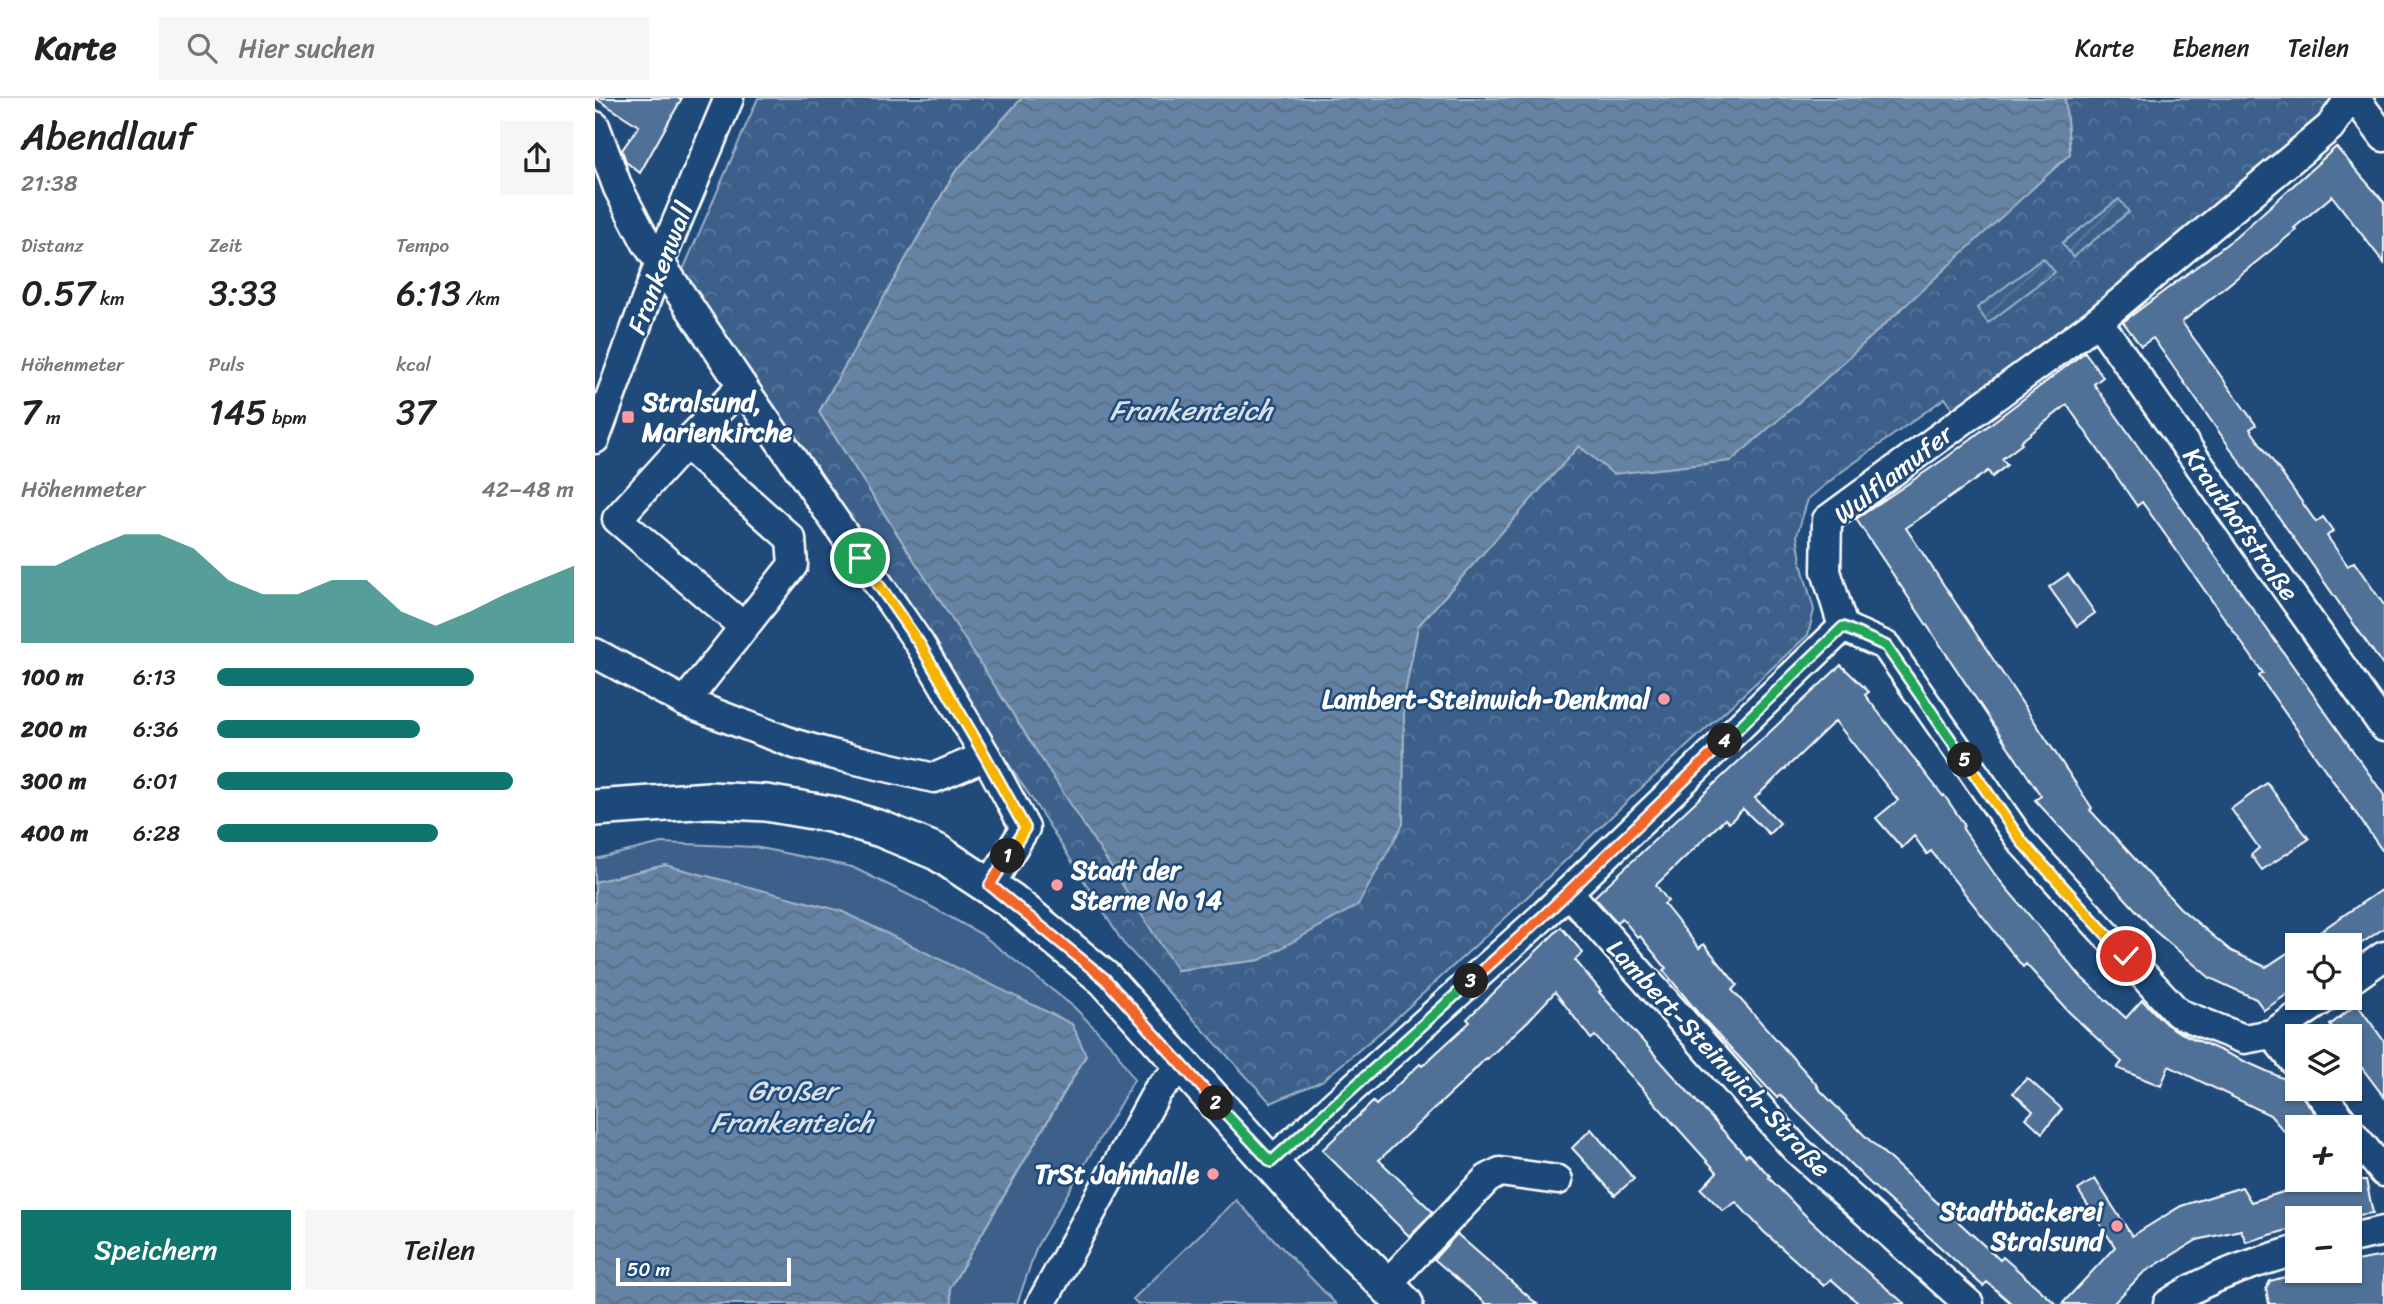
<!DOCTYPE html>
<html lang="de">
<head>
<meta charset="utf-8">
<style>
  :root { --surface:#fff; --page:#f6f6f6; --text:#222; --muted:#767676; --line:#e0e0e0; --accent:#0f766e }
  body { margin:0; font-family:Sriracha,sans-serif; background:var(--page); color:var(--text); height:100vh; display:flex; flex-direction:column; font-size:26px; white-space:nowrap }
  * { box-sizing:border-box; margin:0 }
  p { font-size:23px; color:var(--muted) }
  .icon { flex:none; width:38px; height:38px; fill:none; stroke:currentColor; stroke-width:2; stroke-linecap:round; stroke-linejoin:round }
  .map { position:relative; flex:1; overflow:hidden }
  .details { display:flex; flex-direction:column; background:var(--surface); width:595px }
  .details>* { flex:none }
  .controls { position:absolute; left:1690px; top:835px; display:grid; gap:14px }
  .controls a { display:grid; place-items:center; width:77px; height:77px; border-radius:0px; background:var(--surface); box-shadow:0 2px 5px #0004; font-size:35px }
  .scale { position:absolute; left:21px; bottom:18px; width:175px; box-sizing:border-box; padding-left:7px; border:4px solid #fff; border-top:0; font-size:19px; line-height:24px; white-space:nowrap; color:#fff; -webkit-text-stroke:5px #1f4a7a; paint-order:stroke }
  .pin { position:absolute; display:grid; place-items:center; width:60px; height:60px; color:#fff; margin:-30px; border:4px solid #fff; border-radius:50%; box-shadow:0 2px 7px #0007 }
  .km { position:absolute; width:35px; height:35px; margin:-18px; border-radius:50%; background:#222; color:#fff; font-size:19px; line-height:35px; text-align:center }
  .round { display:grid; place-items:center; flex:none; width:74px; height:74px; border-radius:0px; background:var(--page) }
  .overview { display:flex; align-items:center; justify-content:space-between; height:119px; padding:0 21px }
  h1 { font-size:38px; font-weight:600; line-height:52px }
  .figures { display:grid; grid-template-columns:repeat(3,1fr); gap:10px; height:119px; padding:7px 21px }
  .figures div { display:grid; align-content:center }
  .figures b { font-size:35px; font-weight:600 }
  .figures small { font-size:19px; font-weight:400 }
  .figures p { font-size:19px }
  .chart { height:196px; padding:14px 21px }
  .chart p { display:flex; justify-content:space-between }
  .chart svg { width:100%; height:126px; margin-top:7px; fill:var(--accent); opacity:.7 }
  .primary-button { display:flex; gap:14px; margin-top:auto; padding:14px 21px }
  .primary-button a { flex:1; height:80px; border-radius:0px; background:var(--accent); color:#fff; font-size:28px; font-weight:600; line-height:80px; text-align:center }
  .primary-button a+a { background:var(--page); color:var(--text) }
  ul { padding:0 21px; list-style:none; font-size:23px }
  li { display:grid; grid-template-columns:112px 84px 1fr; align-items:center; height:52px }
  li i { height:18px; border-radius:9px; background:var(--accent) }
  header { display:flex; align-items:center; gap:42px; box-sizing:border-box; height:98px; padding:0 35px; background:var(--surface); border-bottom:2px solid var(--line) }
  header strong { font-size:33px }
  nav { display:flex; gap:38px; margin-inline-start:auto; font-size:24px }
  .search { width:490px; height:63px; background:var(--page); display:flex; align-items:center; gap:18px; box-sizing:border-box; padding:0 24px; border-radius:0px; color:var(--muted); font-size:26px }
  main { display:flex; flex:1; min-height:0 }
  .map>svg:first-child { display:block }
  .grass { fill:#3c618b; stroke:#9eb0c5; stroke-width:2 }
  .park { fill:url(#park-crowns); stroke:#9eb0c5; stroke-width:2 }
  .garden { fill:url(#garden-furrows); stroke:#9eb0c5; stroke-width:2 }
  .water { fill:url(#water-waves); stroke:#a3b5c8; stroke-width:2 }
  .building { fill:#507197; stroke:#fff; stroke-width:2 }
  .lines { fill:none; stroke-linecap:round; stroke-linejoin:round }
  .minor-casing { stroke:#fff; stroke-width:33 }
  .major-casing { stroke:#fff; stroke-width:40 }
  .minor { stroke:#1f4a7a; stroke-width:28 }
  .major { stroke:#1f4a7a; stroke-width:35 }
  .split-1-casing { stroke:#fff; stroke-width:14 }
  .split-2-casing { stroke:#fff; stroke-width:14 }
  .split-3-casing { stroke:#fff; stroke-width:14 }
  .split-4-casing { stroke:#fff; stroke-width:14 }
  .split-5-casing { stroke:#fff; stroke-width:14 }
  .split-6-casing { stroke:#fff; stroke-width:14 }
  .split-1 { stroke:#f5b400; stroke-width:9 }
  .split-2 { stroke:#f0652b; stroke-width:9 }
  .split-3 { stroke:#22a559; stroke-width:9 }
  .split-4 { stroke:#f0652b; stroke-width:9 }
  .split-5 { stroke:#22a559; stroke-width:9 }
  .split-6 { stroke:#f5b400; stroke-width:9 }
  .poi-dot { fill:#ff9aa2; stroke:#1f4a7a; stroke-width:2.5 }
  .labels { text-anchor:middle; stroke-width:5; stroke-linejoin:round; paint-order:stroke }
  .street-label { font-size:26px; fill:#fff; stroke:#1f4a7a }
  .poi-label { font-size:26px; font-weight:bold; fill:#fff; stroke:#1f4a7a; text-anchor:end }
  .water-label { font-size:28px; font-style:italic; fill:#d8e0e8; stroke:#1f4a7a }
</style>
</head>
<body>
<header>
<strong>Karte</strong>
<div class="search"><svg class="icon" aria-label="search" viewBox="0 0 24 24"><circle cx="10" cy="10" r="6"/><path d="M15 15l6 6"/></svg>Hier suchen</div>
<nav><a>Karte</a><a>Ebenen</a><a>Teilen</a></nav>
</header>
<main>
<section class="details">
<div class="overview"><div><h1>Abendlauf</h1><p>21:38</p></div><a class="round"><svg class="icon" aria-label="share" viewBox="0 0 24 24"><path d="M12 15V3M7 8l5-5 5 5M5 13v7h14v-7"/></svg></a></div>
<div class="figures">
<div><p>Distanz</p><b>0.57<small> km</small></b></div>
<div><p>Zeit</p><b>3:33</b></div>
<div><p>Tempo</p><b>6:13<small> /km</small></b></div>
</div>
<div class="figures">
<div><p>Höhenmeter</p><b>7<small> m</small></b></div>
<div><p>Puls</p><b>145<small> bpm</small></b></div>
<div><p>kcal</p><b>37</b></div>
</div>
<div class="chart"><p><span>Höhenmeter</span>42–48 m</p>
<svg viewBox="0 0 160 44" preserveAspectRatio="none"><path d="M0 44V17L10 17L20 11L30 6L40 6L50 11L60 22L70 27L80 27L90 22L100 22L110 33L120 38L130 33L140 27L150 22L160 17V44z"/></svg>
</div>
<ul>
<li><b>100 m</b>6:13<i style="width:72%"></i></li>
<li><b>200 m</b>6:36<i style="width:57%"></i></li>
<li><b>300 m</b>6:01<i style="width:83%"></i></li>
<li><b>400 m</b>6:28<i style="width:62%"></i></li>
</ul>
<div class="primary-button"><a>Speichern</a><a>Teilen</a></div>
</section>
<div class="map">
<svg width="1789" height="1206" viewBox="0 0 1789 1206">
  <defs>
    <pattern id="park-crowns" width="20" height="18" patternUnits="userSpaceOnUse" patternTransform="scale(1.75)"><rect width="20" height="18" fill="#3c618b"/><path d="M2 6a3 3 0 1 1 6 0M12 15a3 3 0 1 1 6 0" fill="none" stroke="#59799c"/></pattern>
    <pattern id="garden-furrows" width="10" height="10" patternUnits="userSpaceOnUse" patternTransform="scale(1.75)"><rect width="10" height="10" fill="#3c618b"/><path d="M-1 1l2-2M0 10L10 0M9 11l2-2" fill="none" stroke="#59799c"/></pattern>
    <pattern id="water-waves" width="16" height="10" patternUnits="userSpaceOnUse" patternTransform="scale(1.75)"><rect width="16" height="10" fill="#6583a4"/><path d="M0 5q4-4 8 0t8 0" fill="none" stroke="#5b6d81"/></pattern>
  </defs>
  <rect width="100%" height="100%" fill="#1f4a7a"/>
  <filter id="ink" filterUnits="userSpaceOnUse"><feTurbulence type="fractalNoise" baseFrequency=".0143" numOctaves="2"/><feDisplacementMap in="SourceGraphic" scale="14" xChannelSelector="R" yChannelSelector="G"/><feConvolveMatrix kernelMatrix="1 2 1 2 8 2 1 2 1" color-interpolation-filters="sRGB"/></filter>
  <g filter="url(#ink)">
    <g class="grass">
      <polygon points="67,745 160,749 257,769 324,802 386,836 479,909 520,951 539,982 442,1148 422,1206 357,1206 355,1190 491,958 70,767 0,784 0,761"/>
      <polygon points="641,1102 741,1206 543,1206 538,1201"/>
    </g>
    <polygon class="park" points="163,0 427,0 360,74 224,314 583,872 665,862 808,726 809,599 823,528 984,347 1475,56 1470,0 1740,0 1727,27 1509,218 1362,317 1350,300 1245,375 1213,401 1202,437 1207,469 1219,512 1213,537 1040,696 907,823 795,926 727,983 676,1005 528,845 450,721 88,172"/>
    <g class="garden">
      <polygon points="1524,101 1534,114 1478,159 1467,145"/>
      <polygon points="1448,160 1460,174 1393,225 1382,210"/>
    </g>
    <g class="water">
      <polygon points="427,0 1470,0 1475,56 1227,284 1136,363 1018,376 984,348 823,528 809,599 808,726 763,807 665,862 582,872 224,314 360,74"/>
      <polygon points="70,767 246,813 477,926 491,957 355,1190 357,1206 0,1206 0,784"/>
    </g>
    <g class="building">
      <polygon points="0,0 87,0 45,75 31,64 27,52 44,28"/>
      <polygon points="1741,49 1789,104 1789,165 1737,98 1699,130 1701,132 1587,224 1661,327 1655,331 1721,424 1728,419 1738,433 1732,438 1753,468 1759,464 1789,507 1789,569 1558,240 1546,248 1528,224 1641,139"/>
      <polygon points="1490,254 1508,279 1499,286 1789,697 1789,755 1664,578 1668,575 1584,456 1547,404 1542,408 1472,307 1425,344 1427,346 1407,361 1412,367 1397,379 1393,373 1311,430 1497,710 1495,712 1585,810 1636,853 1671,869 1703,848 1703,889 1669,912 1661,901 1615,880 1560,833 1440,702 1446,698 1261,421 1352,359"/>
      <polygon points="1473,476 1500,515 1482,528 1454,489"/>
      <polygon points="1246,567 1274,594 1270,597 1348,698 1349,697 1369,726 1368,731 1401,778 1487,880 1531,920 1547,902 1571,926 1584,934 1703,987 1708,1000 1731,1029 1703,1029 1703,1049 1675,1017 1574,968 1566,988 1522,970 1527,964 1473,913 1431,866 1428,869 1336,753 1332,756 1319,738 1307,750 1281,720 1303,702 1240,623 1160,700 1185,725 1174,736 1148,711 1134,725 1130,721 1061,787 1073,803 1069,806 1104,850 1109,846 1142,887 1137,892 1223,988 1222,989 1269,1037 1405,1162 1408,1159 1461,1206 1417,1206 1392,1184 1388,1188 1276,1086 1185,997 1182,1000 1103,915 1068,872 1071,870 1045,838 1043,840 1027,820 1022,824 999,799"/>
      <polygon points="1672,685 1714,741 1667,772 1656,757 1664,750 1636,711"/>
      <polygon points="1789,790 1789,830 1764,847 1705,847"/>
      <polygon points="966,829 988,855 980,862 1006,893 1004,894 1102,1004 1151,1058 1153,1056 1175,1078 1174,1080 1212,1119 1255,1159 1310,1206 1264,1206 1236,1181 1229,1188 1169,1134 1141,1104 1128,1113 1106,1091 1122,1074 1000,938 996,941 960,894 933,923 892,961 891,960 864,988 784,1062 838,1114 814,1138 727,1052 778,1004 781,1007 825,966 827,968 875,924 872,921"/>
      <polygon points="1762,906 1789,943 1789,999 1755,954 1755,938 1743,938 1735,927"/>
      <polygon points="1432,980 1467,1011 1447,1035 1431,1020 1438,1013 1418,995"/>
      <polygon points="996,1031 1039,1081 1020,1097 977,1050"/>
      <polygon points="1500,1081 1537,1138 1586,1108 1647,1089 1656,1104 1726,1082 1771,1082 1778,1115 1744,1120 1703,1120 1703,1129 1651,1144 1646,1132 1602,1142 1548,1175 1518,1206 1467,1206 1520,1149 1483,1092"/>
      <polygon points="862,1136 942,1206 891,1206 839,1161"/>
      <polygon points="1789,1158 1789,1206 1674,1206 1671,1191 1675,1183 1715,1172 1755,1172 1755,1164"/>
    </g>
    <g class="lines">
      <g class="minor-casing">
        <g id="minor">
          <polyline points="1760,0 1789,39"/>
          <polyline points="0,28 23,90 51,144 147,288 324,545 391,658 430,730 395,787"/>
          <polyline points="1503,223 1789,629"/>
          <polyline points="147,288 90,346 22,421 149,529"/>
          <polyline points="0,341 65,164 134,0"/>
          <polyline points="90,346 196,441 198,467 90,604"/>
          <polyline points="1248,529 1291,548 1427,744 1583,915 1649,941 1677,936 1703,968"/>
          <polyline points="0,555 90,604 200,646 236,656 339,680 391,658"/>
          <polyline points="973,794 1201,1051 1374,1206"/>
          <polyline points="1755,882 1789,858"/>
          <polyline points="1677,936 1730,900"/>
          <polyline points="1721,990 1752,1029"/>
          <polyline points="1755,1033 1789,1074"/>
          <polyline points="676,1064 946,820 1248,529 1231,473 1232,422 1503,223 1735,29 1755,0"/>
          <polyline points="1755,1140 1789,1133"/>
          <polyline points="791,1187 892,1081 905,1074 963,1082"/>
          <polyline points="446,1206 563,992 588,969"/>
          <path d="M1573 1206C1611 1179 1659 1165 1703 1152"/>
        </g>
      </g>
      <g class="major-casing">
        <polyline id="major" points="0,710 114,702 171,705 235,716 286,731 342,754 415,802 510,881 730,1126 810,1206"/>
      </g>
      <use href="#minor" class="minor"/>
      <use href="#major" class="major"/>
    </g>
  </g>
  <g class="lines" filter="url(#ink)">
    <g class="split-1-casing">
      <polyline id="split-1" points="265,460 324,545 390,658 430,730 413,758"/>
    </g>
    <g class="split-2-casing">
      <polyline id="split-2" points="413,758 395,787 510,881 621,1005"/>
    </g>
    <g class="split-3-casing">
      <polyline id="split-3" points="621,1005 676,1064 876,883"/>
    </g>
    <g class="split-4-casing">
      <polyline id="split-4" points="876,883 946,820 1130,643"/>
    </g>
    <g class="split-5-casing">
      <polyline id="split-5" points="1130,643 1248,529 1291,548 1370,662"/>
    </g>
    <g class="split-6-casing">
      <polyline id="split-6" points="1370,662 1427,744 1531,858"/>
    </g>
    <use href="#split-1" class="split-1"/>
    <use href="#split-2" class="split-2"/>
    <use href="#split-3" class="split-3"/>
    <use href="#split-4" class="split-4"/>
    <use href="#split-5" class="split-5"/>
    <use href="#split-6" class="split-6"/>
  </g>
  <g class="poi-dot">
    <rect x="26" y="312" width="14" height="14" rx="3.5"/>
    <circle cx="1069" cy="601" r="7"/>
    <circle cx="462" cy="787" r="7"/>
    <circle cx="618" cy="1076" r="7"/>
    <circle cx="1522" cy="1128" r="7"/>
  </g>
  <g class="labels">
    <g class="street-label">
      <text transform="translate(65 170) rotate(-69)" y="9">Frankenwall</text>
      <text transform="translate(1298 376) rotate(-38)" y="9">Wulflamufer</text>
      <text transform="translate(1646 426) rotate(55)" y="9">Krauthofstraße</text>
      <text transform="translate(1124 960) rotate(47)" y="9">Lambert-Steinwich-Straße</text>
    </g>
    <g class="poi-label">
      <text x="47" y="313" text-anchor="start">Stralsund,<tspan x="47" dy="30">Marienkirche</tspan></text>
      <text x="1055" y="610">Lambert-Steinwich-Denkmal</text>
      <text x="476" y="781" text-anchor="start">Stadt der<tspan x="476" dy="30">Sterne No 14</tspan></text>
      <text x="604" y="1085">TrSt Jahnhalle</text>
      <text x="1508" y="1122">Stadtbäckerei<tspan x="1508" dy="30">Stralsund</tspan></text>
    </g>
    <g class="water-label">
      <text x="596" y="322">Frankenteich</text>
      <text x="197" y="1002">Großer<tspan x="197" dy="32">Frankenteich</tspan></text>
    </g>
  </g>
</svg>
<div class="controls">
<a><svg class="icon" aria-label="locate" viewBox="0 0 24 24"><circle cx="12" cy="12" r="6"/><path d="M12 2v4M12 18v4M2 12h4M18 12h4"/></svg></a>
<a><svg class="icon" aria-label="layers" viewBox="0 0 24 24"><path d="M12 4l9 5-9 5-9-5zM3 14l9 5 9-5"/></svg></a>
<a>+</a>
<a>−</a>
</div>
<div class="scale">50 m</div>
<div class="pin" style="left:265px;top:460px;background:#1e9e55"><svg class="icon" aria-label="arrive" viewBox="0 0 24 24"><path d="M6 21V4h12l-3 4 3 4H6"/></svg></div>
<div class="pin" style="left:1531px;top:858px;background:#d93025"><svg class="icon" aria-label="check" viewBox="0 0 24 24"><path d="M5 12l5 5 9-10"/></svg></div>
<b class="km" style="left:413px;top:758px">1</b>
<b class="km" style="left:621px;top:1005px">2</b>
<b class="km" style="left:876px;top:883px">3</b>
<b class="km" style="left:1130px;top:643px">4</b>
<b class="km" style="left:1370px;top:662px">5</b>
</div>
</main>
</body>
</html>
